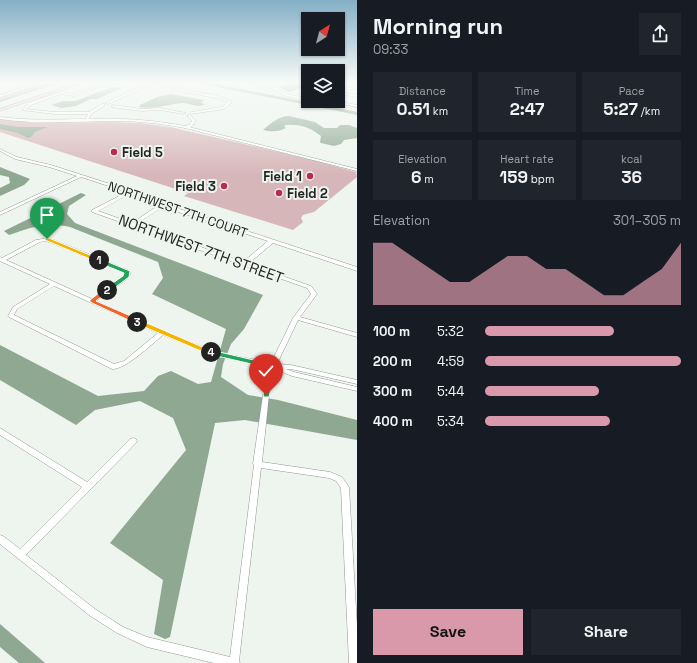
<!DOCTYPE html>
<html lang="en">
<head>
<meta charset="utf-8">
<style>
  :root { --surface:#171b24; --page:#20242c; --text:#f1f3f6; --muted:#9ea1a6; --accent:#d999ab }
  body { margin:0; font-family:"Space Grotesk",sans-serif; background:var(--page); color:var(--text); height:100vh; display:flex; flex-direction:column; font-size:15px; white-space:nowrap }
  * { box-sizing:border-box; margin:0 }
  p { font-size:13px; color:var(--muted) }
  .icon { flex:none; width:22px; height:22px; fill:none; stroke:currentColor; stroke-width:2; stroke-linecap:round; stroke-linejoin:round }
  .map { position:relative; flex:1; overflow:hidden }
  .drawer { display:flex; flex-direction:column; background:var(--surface); width:340px }
  .drawer>* { flex:none }
  .needle { width:26px; rotate:36deg }
  .fabs { position:absolute; left:301px; top:12px; display:grid; gap:8px }
  .fabs a { display:grid; place-items:center; width:44px; height:44px; border-radius:0px; background:var(--surface); box-shadow:0 1px 3px #0004; font-size:20px }
  .pin { position:absolute; display:grid; place-items:center; width:34px; height:34px; color:#fff; margin:-41px -17px; border-radius:50% 50% 50% 0; rotate:-45deg; box-shadow:0 0 4px #0007 }
  .pin .icon { rotate:45deg }
  .km { position:absolute; width:20px; height:20px; margin:-10px; border-radius:50%; background:#222; color:#fff; font-size:11px; line-height:20px; text-align:center }
  .round { display:grid; place-items:center; flex:none; width:42px; height:42px; border-radius:0px; background:var(--page) }
  .headline { display:flex; align-items:center; justify-content:space-between; height:68px; padding:0 16px }
  h1 { font-size:22px; font-weight:800; line-height:30px }
  .metrics { display:grid; grid-template-columns:repeat(3,1fr); gap:6px; height:68px; padding:4px 16px }
  .metrics div { display:grid; align-content:center; border-radius:0px; background:var(--page); text-align:center }
  .metrics b { font-size:17px; font-weight:800 }
  .metrics small { font-size:11px; font-weight:400 }
  .metrics p { font-size:11px }
  .chart { height:112px; padding:8px 16px }
  .chart p { display:flex; justify-content:space-between }
  .chart svg { width:100%; height:72px; margin-top:4px; fill:var(--accent); opacity:.7 }
  .action { display:flex; gap:8px; margin-top:auto; padding:8px 16px }
  .action a { flex:1; height:46px; border-radius:0px; background:var(--accent); color:#111; font-size:16px; font-weight:800; line-height:46px; text-align:center }
  .action a+a { background:var(--page); color:var(--text) }
  ul { padding:0 16px; list-style:none; font-size:13px }
  li { display:grid; grid-template-columns:64px 48px 1fr; align-items:center; height:30px }
  li i { height:10px; border-radius:5px; background:var(--accent) }
  main { display:flex; flex:1; min-height:0 }
  .map>svg:first-child { display:block }
  .green { fill:#d7b6b9 }
  .water { fill:#8ea892 }
  .lines { fill:none; stroke-linecap:round; stroke-linejoin:round }
  .canal { fill:#8ea892; fill-rule:evenodd }
  .minor-casing { stroke:#929893; stroke-width:1 }
  .tertiary-casing { stroke:#929893; stroke-width:1 }
  .secondary-casing { stroke:#929893; stroke-width:1 }
  .minor { fill:#fff; fill-rule:evenodd }
  .tertiary { fill:#fff; fill-rule:evenodd }
  .secondary { fill:#f4d4d9; fill-rule:evenodd }
  .split-1 { fill:#f5b400; stroke:#fff }
  .split-2 { fill:#22a559; stroke:#fff }
  .split-3 { fill:#f0652b; stroke:#fff }
  .split-4 { fill:#f5b400; stroke:#fff }
  .split-5 { fill:#22a559; stroke:#fff }
  .poi-dot { fill:#bb2a50; stroke:#eef4ee; stroke-width:1.5 }
  .labels { text-anchor:middle; stroke-width:4; stroke-linejoin:round; paint-order:stroke }
  .far-poi-label { font-size:13px; font-weight:bold; fill:#242624; stroke:#eef4ee; text-anchor:start }
  .far-street-label { font-size:13px; fill:#242624; stroke:#eef4ee }
  .street-label { font-size:15px; fill:#242624; stroke:#eef4ee }
</style>
</head>
<body>
<main>
<div class="map">
<svg width="357" height="663" viewBox="0 0 357 663">
  <rect width="100%" height="100%" fill="#eef4ee"/>
  <g class="green">
    <polygon points="47,82 56,82 0,100 0,97"/>
    <polygon points="0,119 34,123 109,122 140,123 170,127 309,159 356,172 357,177 314,212 303,215 301,218 303,222 293,230 184,196 188,193 0,132"/>
  </g>
  <g class="water">
    <polygon points="193,82 206,82 357,112 357,115"/>
    <polygon points="293,82 308,82 308,84 305,85 305,87 289,92 278,86 283,86"/>
    <polygon points="112,87 122,88 97,99 91,99 76,106 61,108 51,105 63,101 75,101"/>
    <path d="M171 94 204 100 201 103 205 104C197 109 191 103 183 103 168 104 154 110 139 107L140 105 157 97Z"/>
    <path d="M289 116 315 122 324 128H337L340 125H349L357 128V138L344 140 341 144 334 146 321 143 320 142 321 136C309 127 301 124 286 125L284 126 286 128C278 132 272 132 263 130 271 123 279 116 289 116Z"/>
    <polygon points="0,124 19,127 48,127 35,132 31,137 28,138 18,133 0,129"/>
    <polygon points="0,167 30,179 24,185 0,196 0,188 10,183 9,177 0,175"/>
    <path d="M81 193 86 195 69 206 67 214 75 223 263 295 244 329 231 344 223 364 221 377 248 395 278 400 357 420V440L245 420 215 423 170 637 165 639 154 634 163 580 110 543 186 450 173 418 140 401 95 410 76 425 0 380V345L98 396 144 391 158 376 171 371 198 384 211 382 226 329 152 294 163 278 158 262 70 227C46 222 32 227 9 235L4 231Z"/>
    <polygon points="0,624 45,663 19,663 0,647"/>
  </g>
  <g class="lines">
    <polygon class="canal" points="56,82 61,82 0,102 0,100"/>
    <g class="minor-casing">
      <g id="minor">
        <polygon points="41,82 46,82 0,97 0,95"/>
        <polygon points="107,82 111,82 74,96 61,94 31,105 26,109 54,112 89,112 102,104 104,104 104,106 91,114 88,121 85,120 88,114 54,114 22,110 29,103 60,92 74,94"/>
        <path d="M155 82C165 82 175 88 185 90 200 94 218 93 232 102L224 109 191 114 190 113 192 112 222 107 228 102 221 99 184 92 157 83 139 90 108 104 105 103 137 88Z"/>
        <polygon points="246,82 252,82 272,86 288,94 295,96 308,93 308,95 298,97 308,99 308,101 286,96 270,88"/>
        <polygon points="357,85 357,87 344,93 357,95 357,97 341,94 338,95 338,93"/>
        <polygon points="329,101 336,101 357,105 357,107"/>
        <polygon points="113,105 142,109 160,108 186,113 184,114 160,110 142,111 112,107"/>
        <polygon points="188,115 190,115 196,121 191,127 184,128 184,126 189,125 192,121 188,117"/>
        <path d="M0 149 17 157 51 165 135 192 146 198 357 267V271L273 243 248 264 311 286 317 294 300 317 357 333V337L298 320 277 364 291 365 357 380V384L291 369H286L294 372 357 387V391L292 376 275 369 269 395 262 462 330 472 342 477 349 487 357 626V663H349L341 488 336 481 329 478 261 468 239 661 240 663H214L147 647 117 633 89 615 0 544V535L3 536 20 549 82 487 0 435V428L87 482 130 439 133 438 136 439 137 441 136 443 26 555 95 609 123 627 147 637 230 657 254 465 253 464 263 395 269 367 213 355 163 335C152 344 125 370 112 369L9 317 8 316 13 307 50 284 0 261V257L2 258 36 240 49 238 130 271 131 272 128 278 96 301 164 332 216 352 271 363 293 318 311 294 307 288 92 212V210L127 192 81 177 0 215V212L77 176 49 167 15 159 0 151ZM131 193 142 200 159 205 132 223 98 211ZM163 207 268 241 243 262 136 224ZM47 241 125 273 124 276 92 299 6 260 40 242ZM54 286 158 333 124 361 114 364 14 315 17 309Z"/>
      </g>
    </g>
    <g class="tertiary-casing">
      <path id="tertiary" d="M0 117C39 122 78 118 117 119 140 119 163 122 185 126L357 169V171L185 128C163 124 140 121 117 121 78 121 39 125 0 119Z"/>
    </g>
    <g class="secondary-casing">
      <polygon id="secondary" points="80,82 86,82 0,111 0,109"/>
    </g>
    <use href="#minor" class="minor"/>
    <use href="#tertiary" class="tertiary"/>
    <use href="#secondary" class="secondary"/>
  </g>
  <linearGradient id="sky" x2="0" y2="1"><stop stop-color="#84afc6"/><stop offset="0.47" stop-color="#f7faf7"/><stop offset="1" stop-color="#f7faf7" stop-opacity="0"/></linearGradient>
  <rect width="357" height="175" fill="url(#sky)"/>
  <polygon class="split-1" points="45,238 49,238 102,260 97,262 45,240"/>
  <polygon class="split-2" points="97,259 101,259 130,271 129,277 109,292 104,292 104,289 123,276 124,273 97,262"/>
  <polygon class="split-3" points="104,289 110,290 96,301 140,320 140,323 135,323 90,302 90,300"/>
  <polygon class="split-4" points="135,320 140,320 214,352 213,354 208,354 135,323"/>
  <polygon class="split-5" points="211,350 275,365 276,366 269,397 264,397 263,395 269,368 208,354 207,352"/>
  <g class="poi-dot">
    <circle cx="114" cy="152" r="4"/>
    <circle cx="310" cy="176" r="4"/>
    <circle cx="224" cy="186" r="4"/>
    <circle cx="279" cy="193" r="4"/>
  </g>
  <g class="labels">
    <g class="far-poi-label">
      <text x="122" y="157">Field 5</text>
      <text x="302" y="181" text-anchor="end">Field 1</text>
      <text x="216" y="191" text-anchor="end">Field 3</text>
      <text x="287" y="198">Field 2</text>
    </g>
    <g class="far-street-label">
      <text transform="translate(178 209) rotate(19)" y="5">NORTHWEST 7TH COURT</text>
    </g>
    <g class="street-label">
      <text transform="translate(201 249) rotate(20)" y="5">NORTHWEST 7TH STREET</text>
    </g>
  </g>
</svg>
<div class="fabs">
<a><svg class="needle" viewBox="-14 -14 28 28"><path d="M0-13l5 13h-10z" fill="#e53935"/><path d="M0 13l5-13h-10z" fill="#9ea1a6"/></svg></a>
<a><svg class="icon" aria-label="layers" viewBox="0 0 24 24"><path d="M12 4l9 5-9 5-9-5zM3 14l9 5 9-5"/></svg></a>
</div>
<div class="pin" style="left:47px;top:239px;background:#1e9e55"><svg class="icon" aria-label="arrive" viewBox="0 0 24 24"><path d="M6 21V4h12l-3 4 3 4H6"/></svg></div>
<div class="pin" style="left:266px;top:395px;background:#d93025"><svg class="icon" aria-label="check" viewBox="0 0 24 24"><path d="M5 12l5 5 9-10"/></svg></div>
<b class="km" style="left:99px;top:260px">1</b>
<b class="km" style="left:107px;top:290px">2</b>
<b class="km" style="left:137px;top:322px">3</b>
<b class="km" style="left:211px;top:352px">4</b>
</div>
<section class="drawer">
<div class="headline"><div><h1>Morning run</h1><p>09:33</p></div><a class="round"><svg class="icon" aria-label="share" viewBox="0 0 24 24"><path d="M12 15V3M7 8l5-5 5 5M5 13v7h14v-7"/></svg></a></div>
<div class="metrics">
<div><p>Distance</p><b>0.51<small> km</small></b></div>
<div><p>Time</p><b>2:47</b></div>
<div><p>Pace</p><b>5:27<small> /km</small></b></div>
</div>
<div class="metrics">
<div><p>Elevation</p><b>6<small> m</small></b></div>
<div><p>Heart rate</p><b>159<small> bpm</small></b></div>
<div><p>kcal</p><b>36</b></div>
</div>
<div class="chart"><p><span>Elevation</span>301–305 m</p>
<svg viewBox="0 0 160 44" preserveAspectRatio="none"><path d="M0 44V6L10 6L20 14L30 22L40 30L50 30L60 22L70 14L80 14L90 22L100 22L110 30L120 38L130 38L140 30L150 22L160 6V44z"/></svg>
</div>
<ul>
<li><b>100 m</b>5:32<i style="width:66%"></i></li>
<li><b>200 m</b>4:59<i style="width:100%"></i></li>
<li><b>300 m</b>5:44<i style="width:58%"></i></li>
<li><b>400 m</b>5:34<i style="width:64%"></i></li>
</ul>
<div class="action"><a>Save</a><a>Share</a></div>
</section>
</main>
</body>
</html>
